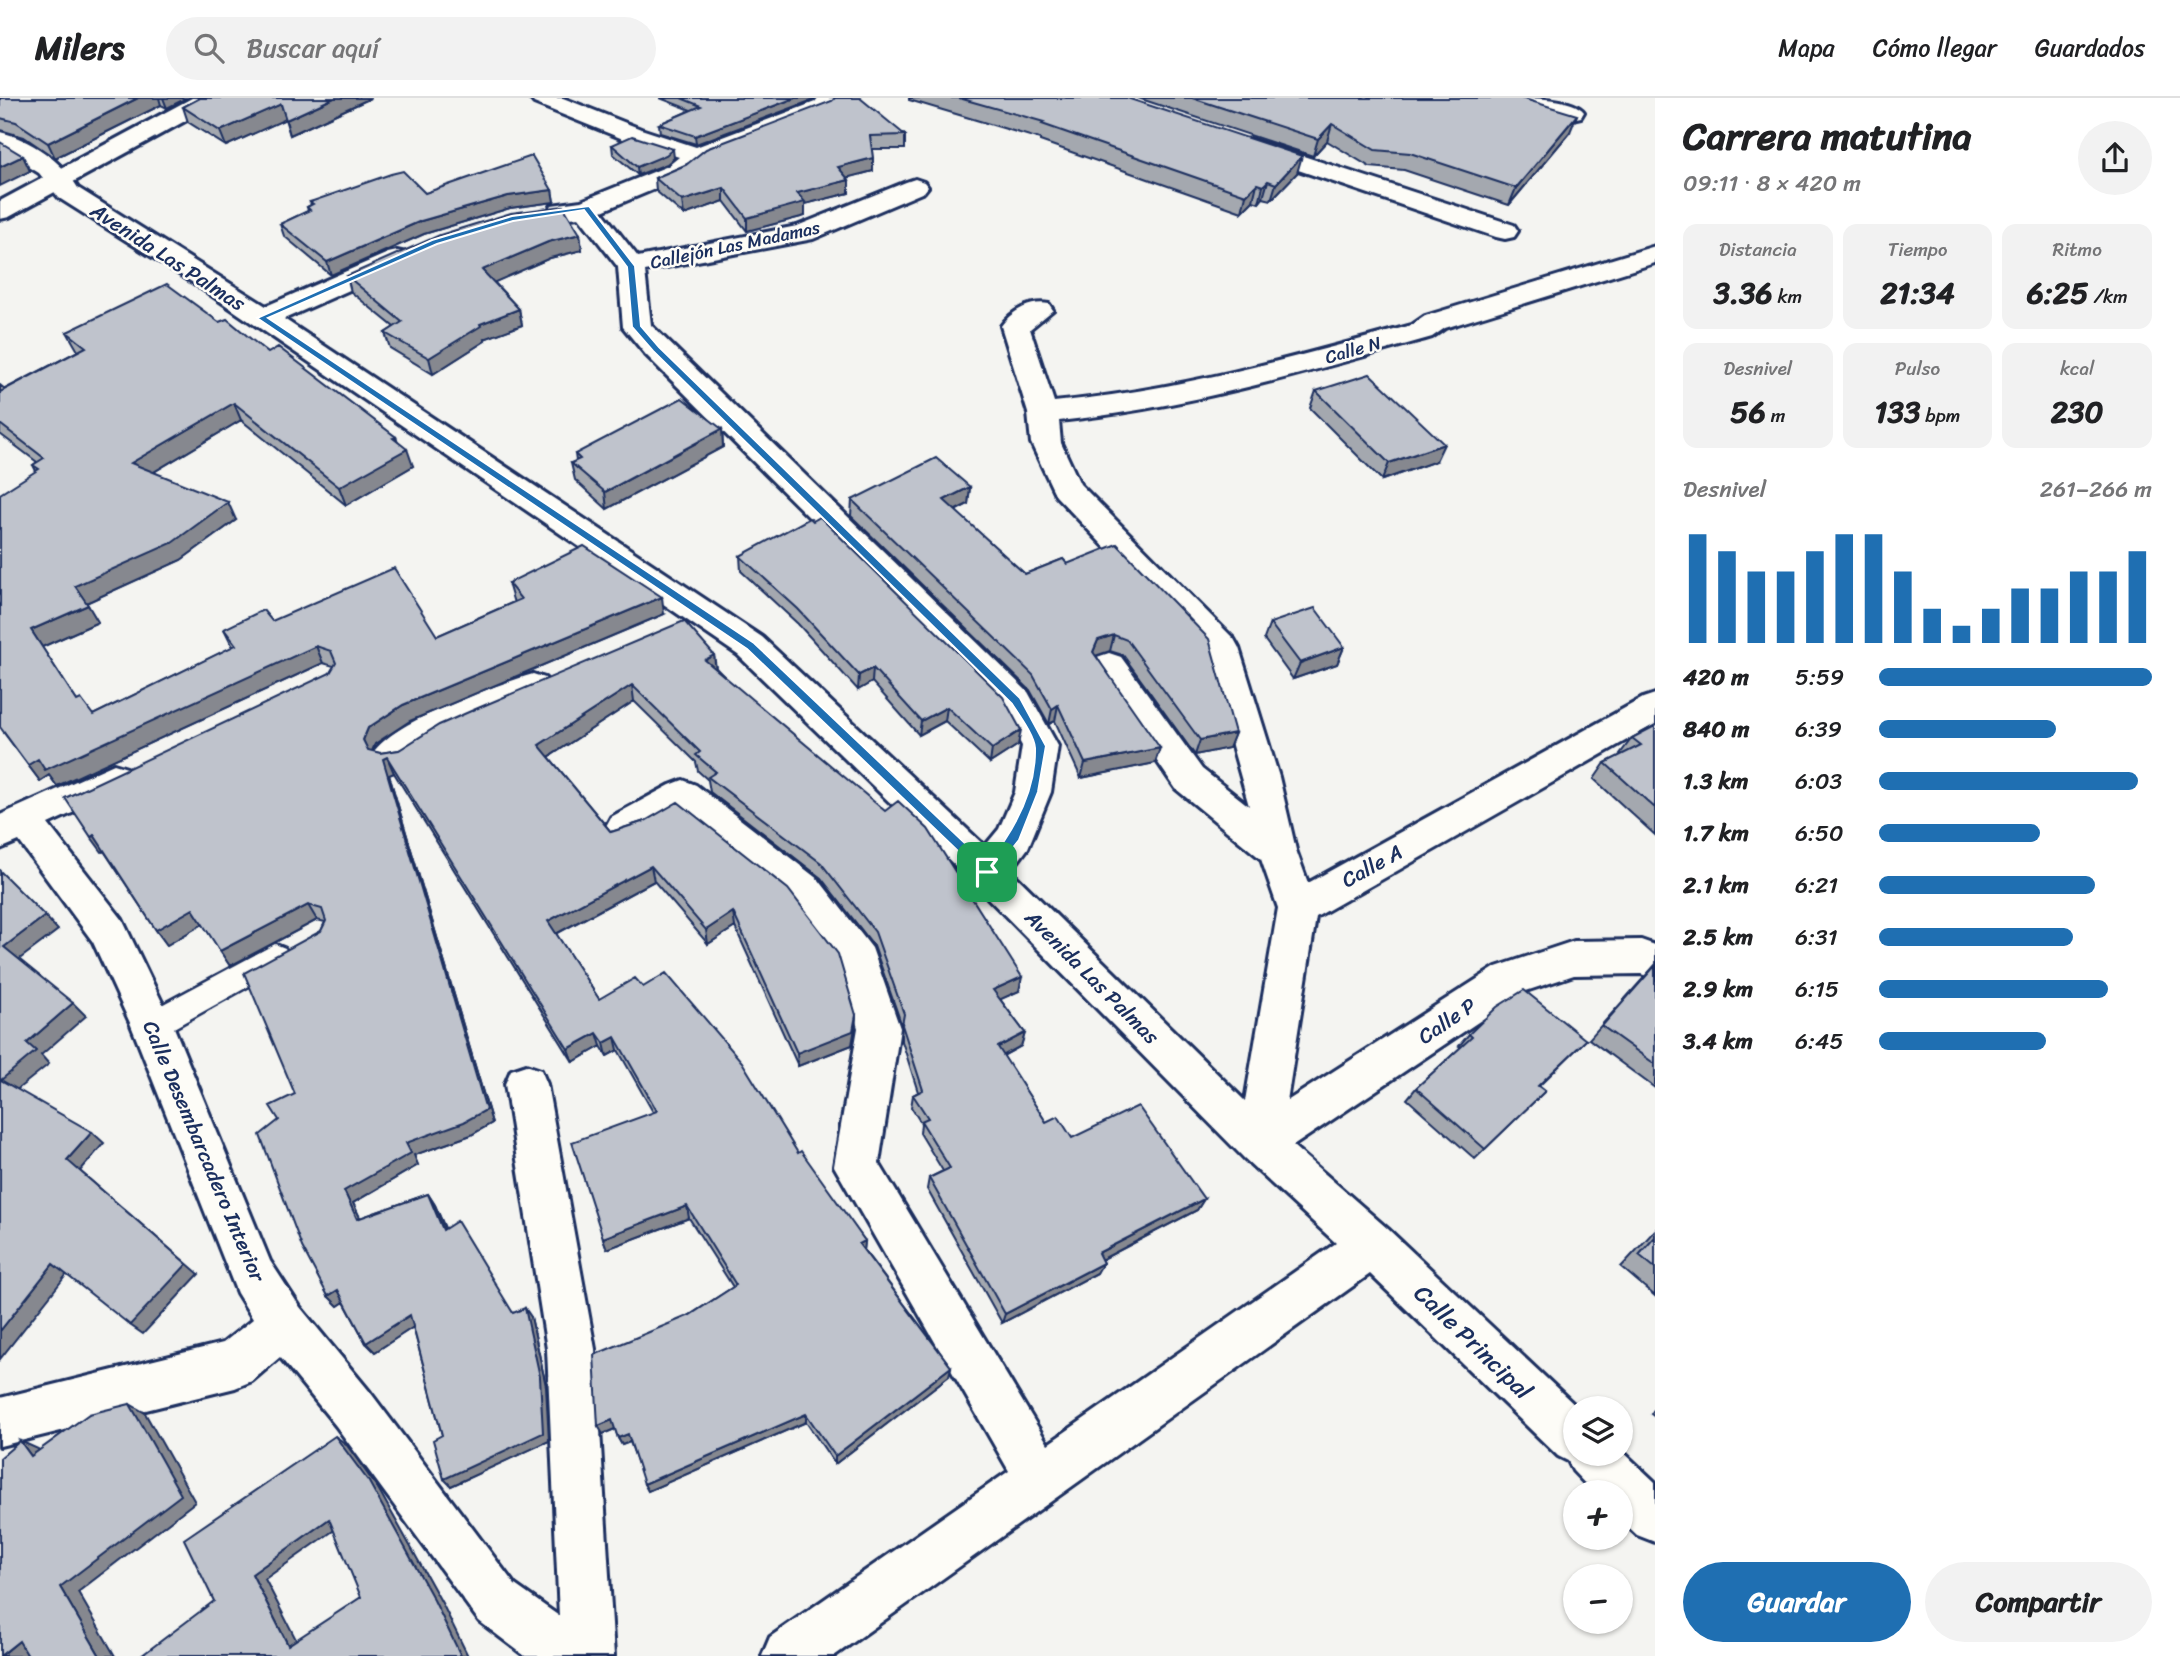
<!DOCTYPE html>
<html lang="es">
<head>
<meta charset="utf-8">
<style>
  :root { --surface:#fff; --page:#f2f2f2; --text:#202124; --muted:#757577; --line:#e0e0e0; --accent:#1f6fb2 }
  body { margin:0; font-family:Sriracha,sans-serif; background:var(--page); color:var(--text); height:100vh; display:flex; flex-direction:column; font-size:26px; white-space:nowrap }
  * { box-sizing:border-box; margin:0 }
  p { font-size:23px; color:var(--muted) }
  .icon { flex:none; width:38px; height:38px; fill:none; stroke:currentColor; stroke-width:2; stroke-linecap:round; stroke-linejoin:round }
  .map { position:relative; flex:1; overflow:hidden }
  .side { display:flex; flex-direction:column; background:var(--surface); width:525px }
  .side>* { flex:none }
  .controls { position:absolute; left:1563px; top:1298px; display:grid; gap:14px }
  .controls a { display:grid; place-items:center; width:70px; height:70px; border-radius:50%; background:var(--surface); box-shadow:0 2px 5px #0004; font-size:35px }
  .pin { position:absolute; display:grid; place-items:center; width:60px; height:60px; color:#fff; margin:-30px; border-radius:14px; box-shadow:0 4px 10px #0006 }
  .round { display:grid; place-items:center; flex:none; width:74px; height:74px; border-radius:37px; background:var(--page) }
  .summary { display:flex; align-items:center; justify-content:space-between; height:119px; padding:0 28px }
  h1 { font-size:38px; font-weight:800; line-height:52px }
  .figures { display:grid; grid-template-columns:repeat(3,1fr); gap:10px; height:119px; padding:7px 28px }
  .figures div { display:grid; align-content:center; border-radius:14px; background:var(--page); text-align:center }
  .figures b { font-size:30px; font-weight:800 }
  .figures small { font-size:19px; font-weight:400 }
  .figures p { font-size:19px }
  .chart { height:196px; padding:14px 28px }
  .chart p { display:flex; justify-content:space-between }
  .chart svg { width:100%; height:126px; margin-top:7px; stroke:var(--accent); stroke-width:6 }
  .button { display:flex; gap:14px; margin-top:auto; padding:14px 28px }
  .button a { flex:1; height:80px; border-radius:42px; background:var(--accent); color:#fff; font-size:28px; font-weight:800; line-height:80px; text-align:center }
  .button a+a { background:var(--page); color:var(--text) }
  ul { padding:0 28px; list-style:none; font-size:23px }
  li { display:grid; grid-template-columns:112px 84px 1fr; align-items:center; height:52px }
  li i { height:18px; border-radius:9px; background:var(--accent) }
  header { display:flex; align-items:center; gap:42px; box-sizing:border-box; height:98px; padding:0 35px; background:var(--surface); border-bottom:2px solid var(--line) }
  header strong { font-size:33px }
  nav { display:flex; gap:38px; margin-inline-start:auto; font-size:24px }
  .search { width:490px; height:63px; background:var(--page); display:flex; align-items:center; gap:18px; box-sizing:border-box; padding:0 24px; border-radius:38px; color:var(--muted); font-size:26px }
  main { display:flex; flex:1; min-height:0 }
  .map>svg:first-child { display:block }
  .lines { fill:none; stroke-linecap:round; stroke-linejoin:round }
  .lane-casing { stroke:#1b2f5e; stroke-width:5 }
  .street-casing { stroke:#1b2f5e; stroke-width:6 }
  .secondary-casing { stroke:#1b2f5e; stroke-width:6 }
  .lane { fill:#fdfcf7; fill-rule:evenodd }
  .street { fill:#fdfcf7; fill-rule:evenodd }
  .secondary { fill:#fdfcf7; fill-rule:evenodd }
  .wall { fill:#a4a8af; stroke:#1b2f5e; stroke-width:2 }
  .shaded-wall { fill:#86888f; stroke:#1b2f5e; stroke-width:2 }
  .building { fill:#bfc3cc; stroke:#1b2f5e; stroke-width:2; fill-rule:evenodd }
  .route { fill:#1f6fb2; stroke:#fff; stroke-width:2; fill-rule:evenodd }
  .labels { text-anchor:middle; stroke-width:5; stroke-linejoin:round; paint-order:stroke }
  .far-street-label { font-size:18px; fill:#1b2f5e; stroke:#fdfcf7 }
  .street-label { font-size:21px; fill:#1b2f5e; stroke:#fdfcf7 }
  .near-street-label { font-size:24px; fill:#1b2f5e; stroke:#fdfcf7 }
</style>
</head>
<body>
<header>
<strong>Milers</strong>
<div class="search"><svg class="icon" aria-label="search" viewBox="0 0 24 24"><circle cx="10" cy="10" r="6"/><path d="M15 15l6 6"/></svg>Buscar aquí</div>
<nav><a>Mapa</a><a>Cómo llegar</a><a>Guardados</a></nav>
</header>
<main>
<div class="map">
<svg width="1655" height="1558" viewBox="0 0 1655 1558">
  <rect width="100%" height="100%" fill="#f4f4f1"/>
  <filter id="ink" filterUnits="userSpaceOnUse"><feTurbulence type="fractalNoise" baseFrequency=".0143" numOctaves="2"/><feDisplacementMap in="SourceGraphic" scale="14" xChannelSelector="R" yChannelSelector="G"/><feConvolveMatrix kernelMatrix="1 2 1 2 8 2 1 2 1" color-interpolation-filters="sRGB"/></filter>
  <g filter="url(#ink)">
    <g class="lines">
      <g class="lane-casing">
        <polygon id="lane" points="275,846 285,850 290,859 285,868 163,936 152,940 141,936 137,927 141,918"/>
      </g>
      <g class="street-casing">
        <g id="street">
          <path d="M530 0H563L641 31 696 49 815 4 818 0H843L831 14 706 62 686 78 602 113 638 159 797 128 906 84 915 81 924 84 928 89 924 94 813 141 645 173 651 227 1028 594 1058 648 1051 694 1028 750 1011 773 1245 1003 1278 810 1261 761 1176 691 1092 568 1097 559 1109 555 1121 559 1202 671 1249 708 1206 555 1056 398 1031 345 1028 315 1001 228C1011 213 1031 202 1049 206L1053 212 1030 231 1054 304C1178 292 1293 260 1412 227L1425 218 1655 148V165L1445 230 1432 239C1309 274 1187 310 1059 323L1061 345 1080 386 1234 541 1239 550 1279 679 1296 752 1308 785 1643 600 1655 596V626L1316 819 1287 1003 1496 869 1574 843 1641 842 1655 847V881L1641 876 1574 877 1523 894 1293 1048 1388 1131 1579 1311H1575V1356H1620V1351L1655 1384V1444L1637 1437 1620 1421V1395H1594L1573 1373 1568 1363 1558 1358 1370 1176 834 1558H762L770 1539 1009 1373 834 1068 858 930 840 869 791 804 681 716C659 728 636 749 611 741L605 730 611 719 670 687 683 682 696 687 819 782 872 850 900 930 879 1065 1048 1346 1336 1145 1244 1060 973 785 738 557 195 186 59 100 39 75 0 51V34C30 41 62 63 78 90L266 208 388 155 397 153 406 155 410 161 406 167 284 221 762 539 985 748 999 731 1015 694 1022 648 1003 612 646 257 623 229 618 169 579 119 561 121 552 119 548 113 552 107 581 103 668 68 679 59 623 41 534 5Z"/>
          <path d="M1515 0C1534 0 1573 0 1584 14L1581 19 1572 21 1519 5Z"/>
          <polygon points="1251,41 1514,127 1518,133 1514,139 1505,141 1496,139 1242,53 1239,48 1242,43"/>
          <path d="M533 576 545 580 550 589 545 598 487 621 437 645 403 667 390 671 377 667 372 657C389 624 496 587 533 576Z"/>
          <polygon points="114,666 127,670 132,680 127,690 48,726 122,821 173,927 270,1163 300,1209 370,1294 515,1487 559,1518 547,1251 505,986 511,972 526,967 541,972 547,986 595,1251 614,1558 525,1558 479,1523 336,1328 280,1259 252,1283 235,1290 0,1348 0,1300 223,1245 253,1221 237,1195 131,927 93,844 19,743 0,751 0,717"/>
        </g>
      </g>
      <g class="secondary-casing">
        <polygon id="secondary" points="192,0 222,0 218,5 9,119 0,121 0,103"/>
      </g>
      <use href="#lane" class="lane"/>
      <use href="#street" class="street"/>
      <use href="#secondary" class="secondary"/>
    </g>
    <g class="wall">
      <polygon points="0,0 187,0 167,10 161,7 55,60 24,39 0,32"/>
      <polygon points="200,0 371,0 290,37 285,21 226,48 188,24 183,9"/>
      <polygon points="660,0 815,0 813,2 696,46 660,35 659,26 691,12"/>
      <polygon points="909,0 1127,0 1297,75 1271,102 1263,100 1259,105 1253,103 1242,114 1040,43 1040,41 909,2"/>
      <polygon points="1138,0 1521,0 1570,34 1509,107 1404,72 1370,69 1327,43 1313,58"/>
      <polygon points="832,3 905,37 905,51 872,51 873,73 847,80 849,95 805,106 805,118 747,133 724,103 684,117 656,93 655,80"/>
      <polygon points="612,47 674,60 667,66 638,77 613,56"/>
      <polygon points="552,92 554,104 510,110 424,136 331,177 284,138 280,126 308,113 307,109 311,107 310,104 425,95"/>
      <polygon points="580,136 582,152 550,160 494,184 519,211 522,227 484,241 485,243 433,276 390,250 385,235 394,229 351,194 347,178"/>
      <polygon points="219,224 268,255 396,339 397,343 413,368 346,407 241,322 154,374 236,422 181,462 86,505 98,524 42,549 77,603 93,617 233,549 224,531 272,523 437,538 514,504 513,502 508,485 664,516 410,623 375,646 372,653 380,655 399,652 714,557 716,570 1019,893 1000,901 1025,935 1021,948 1003,958 1046,1024 1072,1040 1204,1101 1197,1112 1101,1162 1097,1175 1002,1225 927,1091 929,1080 943,1073 920,1035 921,1025 911,1009 913,997 918,994 901,940 902,928 874,848 821,780 710,694 708,682 698,673 696,664 634,603 549,659 611,734 645,723 856,917 855,930 852,947 798,968 735,829 708,846 654,783 556,836 599,901 798,1055 865,1143 864,1152 951,1269 949,1278 835,1366 806,1324 648,1393 630,1344 622,1347 618,1340 615,1331 603,1336 690,1217 733,1189 689,1120 607,1151 603,1140 653,1014 618,952 607,958 601,948 573,964 394,675 389,677 492,1025 471,1037 414,1057 418,1067 353,1105 360,1120 428,1096 435,1107 445,1130 513,1215 531,1219 546,1288 549,1343 451,1388 442,1337 413,1229 375,1254 366,1245 344,1204 338,1208 328,1198 279,1022 295,996 321,833 325,824 317,822 230,868 203,826 167,847 156,832 104,753 102,754 330,575 334,568 323,565 57,688 49,677 40,683 4,635 36,373 33,367 37,364 0,336 0,287 5,291 78,253 67,234"/>
      <polygon points="1316,293 1436,363 1382,382 1310,310"/>
      <polygon points="722,331 723,349 607,411 575,382 571,365 576,363 575,356"/>
      <polygon points="970,389 968,406 955,413 1025,476 1063,461 1235,635 1229,650 1195,657 1123,557 1110,553 1096,557 1155,665 1081,680 1055,623 1049,626 1030,592 851,418 852,402"/>
      <polygon points="740,458 1018,647 990,665 945,623 919,637 872,584 858,592 798,526 741,473"/>
      <polygon points="1270,525 1344,549 1337,566 1293,581 1264,541"/>
      <polygon points="1655,628 1655,737 1594,681 1605,665 1622,657 1620,656 1632,640"/>
      <polygon points="1655,867 1655,990 1589,941"/>
      <polygon points="1469,936 1586,942 1539,988 1545,993 1475,1061 1407,1001 1416,990 1461,949 1459,948"/>
      <polygon points="1655,1132 1655,1198 1621,1169"/>
      <polygon points="1655,1310 1655,1319 1651,1316"/>
    </g>
    <g class="shaded-wall">
      <polygon points="138,0 159,0 161,7 55,60 48,45"/>
      <polygon points="163,0 187,0 167,10"/>
      <polygon points="334,0 371,0 290,37 286,22"/>
      <polygon points="795,0 815,0 813,2 696,46 695,38"/>
      <polygon points="281,6 286,21 226,48 220,33"/>
      <polygon points="1577,17 1570,34 1509,107 1516,90"/>
      <polygon points="1332,26 1327,43 1313,58 1318,41"/>
      <polygon points="673,51 674,60 667,66 638,77 637,69"/>
      <polygon points="23,58 30,73 0,88 0,69"/>
      <polygon points="1302,58 1297,75 1271,102 1276,86"/>
      <polygon points="873,60 873,73 838,82 838,69"/>
      <polygon points="849,82 849,95 805,106 805,118 747,133 747,120 797,95"/>
      <polygon points="1268,83 1263,100 1259,105 1263,88"/>
      <polygon points="1257,86 1253,103 1242,114 1246,97"/>
      <polygon points="724,90 724,103 684,117 682,103"/>
      <polygon points="552,92 554,104 510,110 424,136 331,177 327,164 421,123 508,98"/>
      <polygon points="580,136 582,152 550,160 486,188 482,172 548,144"/>
      <polygon points="519,211 522,227 484,241 485,243 433,276 429,260 480,226"/>
      <polygon points="234,305 241,322 140,382 131,365"/>
      <polygon points="722,331 723,349 607,411 605,394"/>
      <polygon points="396,339 401,354 407,351 413,368 346,407 339,389"/>
      <polygon points="1444,346 1436,363 1382,382 1389,365"/>
      <polygon points="970,389 968,406 942,419 944,402"/>
      <polygon points="228,404 236,422 181,462 86,505 75,488"/>
      <polygon points="662,499 664,516 410,623 375,646 370,658 363,642 368,630 403,607"/>
      <polygon points="88,507 98,524 42,549 31,532"/>
      <polygon points="1114,537 1110,553 1095,558 1093,554 1098,542"/>
      <polygon points="316,548 323,565 57,688 49,677 40,683 28,667 38,661"/>
      <polygon points="1344,549 1337,566 1293,581 1300,565"/>
      <polygon points="714,557 716,574 705,562"/>
      <polygon points="873,570 872,584 858,592 859,577"/>
      <polygon points="632,587 634,603 544,662 539,647"/>
      <polygon points="1058,607 1055,623 1049,626 1052,611"/>
      <polygon points="947,609 945,623 919,637 921,623"/>
      <polygon points="1021,632 1018,647 990,665 992,651"/>
      <polygon points="1235,635 1229,650 1195,657 1200,642"/>
      <polygon points="1160,650 1155,665 1081,680 1085,665"/>
      <polygon points="387,659 394,675 389,677 492,1025 471,1037 414,1057 418,1067 353,1105 366,1132 357,1121 344,1093 406,1045 383,661"/>
      <polygon points="94,737 105,752 102,754 91,739"/>
      <polygon points="651,768 654,783 552,838 548,823"/>
      <polygon points="308,807 317,822 230,868 220,853"/>
      <polygon points="193,811 203,826 167,847 156,832"/>
      <polygon points="733,814 735,829 708,846 706,832"/>
      <polygon points="45,818 58,832 17,863 4,849"/>
      <polygon points="1022,879 1019,893 990,906 993,892"/>
      <polygon points="73,905 86,918 41,957 49,966 14,994 1,982 27,945"/>
      <polygon points="856,917 855,930 852,947 798,968 797,955"/>
      <polygon points="597,935 601,948 573,964 568,951"/>
      <polygon points="1025,935 1021,948 995,962 998,949"/>
      <polygon points="615,939 618,952 607,958 604,945"/>
      <polygon points="92,1034 104,1045 80,1073 199,1176 143,1236 130,1227 67,1062"/>
      <polygon points="428,1096 435,1107 450,1143 443,1132"/>
      <polygon points="1204,1101 1197,1112 1093,1166 1098,1155"/>
      <polygon points="687,1108 689,1120 607,1151 603,1140"/>
      <polygon points="865,1143 864,1154 859,1146"/>
      <polygon points="1103,1165 1097,1175 1002,1225 1005,1216"/>
      <polygon points="53,1166 67,1176 0,1261 0,1233"/>
      <polygon points="338,1192 347,1202 338,1208 328,1198"/>
      <polygon points="525,1210 531,1219 546,1288 549,1343 451,1388 444,1381"/>
      <polygon points="410,1217 418,1226 375,1254 366,1245"/>
      <polygon points="951,1269 949,1278 835,1366 835,1358"/>
      <polygon points="130,1306 145,1315 195,1404 78,1494 115,1558 100,1558 60,1489"/>
      <polygon points="806,1316 806,1324 648,1393 644,1386"/>
      <polygon points="612,1322 617,1330 603,1336 598,1328"/>
      <polygon points="628,1336 632,1343 622,1347 618,1340"/>
      <polygon points="335,1338 346,1346 379,1392 443,1507 468,1558 461,1558"/>
      <polygon points="20,1343 38,1351 48,1366 31,1358"/>
      <polygon points="329,1421 340,1428 265,1481 301,1551 288,1547 252,1476"/>
      <polygon points="19,1543 39,1546 25,1558 1,1558"/>
    </g>
    <g class="building">
      <polygon points="0,0 138,0 48,45 16,24 0,20"/>
      <polygon points="200,0 334,0 286,22 281,6 220,33 183,9"/>
      <polygon points="681,0 795,0 695,38 659,26 701,8"/>
      <polygon points="835,0 860,0 905,37 870,38 873,60 838,69 849,82 797,95 805,104 747,120 724,90 682,103 655,80 686,67 706,51 832,3"/>
      <polygon points="959,0 1127,0 1302,58 1276,86 1268,83 1263,88 1257,86 1246,97 1042,26 1044,24"/>
      <polygon points="1192,0 1521,0 1577,17 1516,90 1410,55 1375,52 1332,26 1318,41"/>
      <polygon points="632,38 673,51 666,57 637,69 612,47"/>
      <polygon points="0,44 23,58 0,69"/>
      <polygon points="532,58 552,92 508,98 421,123 327,164 280,126 310,112 307,109 313,106 310,104 391,76 403,73 425,95"/>
      <polygon points="563,108 580,136 548,144 482,172 519,211 480,226 481,228 429,260 385,235 402,224 347,178 440,137 511,115"/>
      <polygon points="167,186 219,224 227,221 268,255 278,249 396,339 393,340 407,351 339,389 234,305 131,365 228,404 172,445 75,488 88,507 31,532 77,603 81,601 93,617 236,547 224,531 263,512 272,523 394,470 437,538 521,501 508,485 584,448 662,499 403,607 368,630 363,642 368,652 380,655 399,652 439,627 471,613 684,523 714,557 705,562 885,713 898,703 928,731 1022,879 993,892 1025,935 998,949 1046,1024 1058,1018 1072,1040 1138,1008 1204,1101 1098,1155 1103,1165 1005,1216 929,1080 950,1070 921,1023 928,1020 913,997 923,992 902,927 904,916 875,834 821,765 708,679 716,674 696,657 700,654 632,587 539,647 611,734 645,723 678,704 788,791 838,856 856,917 853,933 797,955 733,814 706,832 651,768 548,823 599,901 635,880 643,889 666,875 742,964 798,1055 801,1053 865,1143 859,1146 951,1269 835,1358 806,1316 644,1386 628,1336 618,1340 612,1322 598,1328 594,1257 690,1217 736,1187 687,1108 603,1140 572,1044 657,1013 615,939 604,945 597,935 568,951 387,659 383,661 486,1012 464,1024 406,1045 411,1055 344,1093 357,1121 428,1096 443,1132 457,1123 513,1215 525,1210 540,1279 543,1335 444,1381 433,1342 442,1337 410,1217 366,1245 338,1192 328,1198 302,1149 260,1037 279,1022 270,1008 295,996 244,875 321,833 326,823 322,811 308,807 220,853 193,811 156,832 94,737 91,739 65,700 330,575 336,565 331,553 316,548 45,672 38,661 28,667 0,629 0,396 39,371 33,367 44,360 0,326 0,294 86,249 67,234"/>
      <polygon points="1370,276 1444,346 1389,365 1316,293"/>
      <polygon points="682,300 722,331 605,394 571,365 580,361 575,356"/>
      <polygon points="936,360 970,389 944,402 1025,476 1063,461 1067,466 1117,446 1209,541 1235,635 1200,642 1127,542 1114,537 1098,542 1093,554 1160,650 1085,665 1058,607 1052,611 1033,577 852,402"/>
      <polygon points="820,419 1003,599 1021,632 992,651 947,609 921,623 873,570 859,577 798,511 740,458 810,420 813,423"/>
      <polygon points="1315,510 1344,549 1300,565 1270,525"/>
      <polygon points="1655,628 1655,710 1605,665 1641,647 1632,640"/>
      <polygon points="0,773 45,818 4,849 73,905 27,945 36,953 1,982 92,1034 67,1062 187,1166 130,1227 53,1166 0,1233"/>
      <polygon points="1655,868 1655,966 1602,928"/>
      <polygon points="1524,892 1586,942 1538,988 1545,993 1485,1051 1416,990 1472,939 1469,936 1497,909"/>
      <polygon points="1655,1139 1655,1170 1639,1157"/>
      <polygon points="130,1306 181,1397 60,1489 100,1558 28,1558 19,1543 0,1558 0,1360 20,1343 31,1358 89,1316"/>
      <path d="M335 1338 369 1384 434 1502 461 1558H141L214 1503 184 1441ZM329 1421 361 1499 288 1547 252 1476Z"/>
    </g>
  </g>
  <path class="route" d="M589 108 635 168 641 228 659 249 1020 600 1046 648 1038 694 1019 742 991 777H983L747 551 257 220 432 142 512 118ZM584 112 627 169 632 229 653 253 1012 606C1019 617 1034 637 1035 650 1036 693 1013 734 987 766L754 545 268 220 437 146 513 123Z"/>
  <g class="labels">
    <g class="far-street-label">
      <text transform="translate(735 147) rotate(-12)" y="6">Callejón Las Madamas</text>
      <text transform="translate(1353 252) rotate(-16)" y="6">Calle N</text>
    </g>
    <g class="street-label">
      <text transform="translate(168 159) rotate(33)" y="7">Avenida Las Palmas</text>
      <text transform="translate(1372 768) rotate(-29)" y="7">Calle A</text>
      <text transform="translate(1092 879) rotate(45)" y="7">Avenida Las Palmas</text>
      <text transform="translate(1447 923) rotate(-34)" y="7">Calle P</text>
      <text transform="translate(204 1053) rotate(67)" y="7">Calle Desembarcadero Interior</text>
    </g>
    <g class="near-street-label">
      <text transform="translate(1473 1244) rotate(44)" y="8">Calle Principal</text>
    </g>
  </g>
</svg>
<div class="controls">
<a><svg class="icon" aria-label="layers" viewBox="0 0 24 24"><path d="M12 4l9 5-9 5-9-5zM3 14l9 5 9-5"/></svg></a>
<a>+</a>
<a>−</a>
</div>
<div class="pin" style="left:987px;top:774px;background:#1e9e55"><svg class="icon" aria-label="arrive" viewBox="0 0 24 24"><path d="M6 21V4h12l-3 4 3 4H6"/></svg></div>
</div>
<section class="side">
<div class="summary"><div><h1>Carrera matutina</h1><p>09:11 · 8 × 420 m</p></div><a class="round"><svg class="icon" aria-label="share" viewBox="0 0 24 24"><path d="M12 15V3M7 8l5-5 5 5M5 13v7h14v-7"/></svg></a></div>
<div class="figures">
<div><p>Distancia</p><b>3.36<small> km</small></b></div>
<div><p>Tiempo</p><b>21:34</b></div>
<div><p>Ritmo</p><b>6:25<small> /km</small></b></div>
</div>
<div class="figures">
<div><p>Desnivel</p><b>56<small> m</small></b></div>
<div><p>Pulso</p><b>133<small> bpm</small></b></div>
<div><p>kcal</p><b>230</b></div>
</div>
<div class="chart"><p><span>Desnivel</span>261–266 m</p>
<svg viewBox="0 0 160 44" preserveAspectRatio="none"><path d="M5 44V6M15 44V12M25 44V19M35 44V19M45 44V12M55 44V6M65 44V6M75 44V19M85 44V32M95 44V38M105 44V32M115 44V25M125 44V25M135 44V19M145 44V19M155 44V12"/></svg>
</div>
<ul>
<li><b>420 m</b>5:59<i style="width:100%"></i></li>
<li><b>840 m</b>6:39<i style="width:65%"></i></li>
<li><b>1.3 km</b>6:03<i style="width:95%"></i></li>
<li><b>1.7 km</b>6:50<i style="width:59%"></i></li>
<li><b>2.1 km</b>6:21<i style="width:79%"></i></li>
<li><b>2.5 km</b>6:31<i style="width:71%"></i></li>
<li><b>2.9 km</b>6:15<i style="width:84%"></i></li>
<li><b>3.4 km</b>6:45<i style="width:61%"></i></li>
</ul>
<div class="button"><a>Guardar</a><a>Compartir</a></div>
</section>
</main>
</body>
</html>
